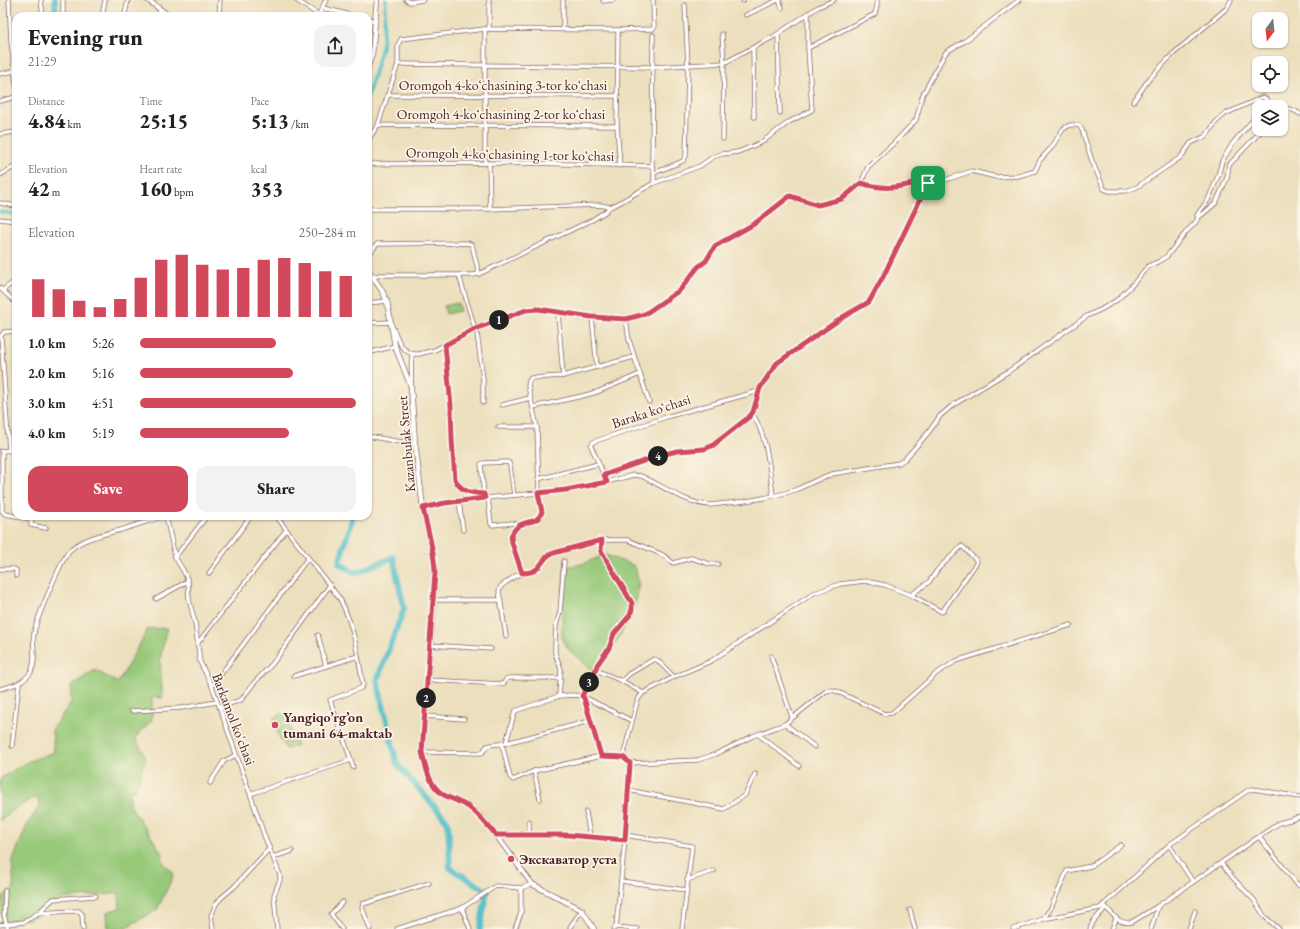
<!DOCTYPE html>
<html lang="en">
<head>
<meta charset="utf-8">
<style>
  :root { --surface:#fff; --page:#f2f2f2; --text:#222; --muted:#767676; --accent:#d1495b }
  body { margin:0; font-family:"EB Garamond",serif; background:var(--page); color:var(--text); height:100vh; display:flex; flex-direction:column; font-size:15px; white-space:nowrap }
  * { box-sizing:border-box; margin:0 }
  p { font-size:13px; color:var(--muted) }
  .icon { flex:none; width:22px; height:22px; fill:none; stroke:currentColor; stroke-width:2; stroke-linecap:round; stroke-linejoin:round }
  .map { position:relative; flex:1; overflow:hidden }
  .panel { position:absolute; left:12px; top:12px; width:360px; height:508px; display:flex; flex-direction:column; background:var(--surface); border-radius:12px; box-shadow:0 1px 3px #0004 }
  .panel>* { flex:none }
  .needle { width:26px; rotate:195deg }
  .controls { position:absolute; left:1252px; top:12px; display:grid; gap:8px }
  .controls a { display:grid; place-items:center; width:36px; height:36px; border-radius:8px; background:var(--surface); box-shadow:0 1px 3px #0004; font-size:20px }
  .pin { position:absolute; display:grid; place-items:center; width:34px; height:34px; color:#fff; margin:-17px; border-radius:8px; box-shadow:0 2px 6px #0006 }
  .km { position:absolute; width:20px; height:20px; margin:-10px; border-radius:50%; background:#222; color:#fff; font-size:11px; line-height:20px; text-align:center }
  .round { display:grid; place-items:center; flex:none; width:42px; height:42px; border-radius:12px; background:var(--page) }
  .headline { display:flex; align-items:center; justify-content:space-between; height:68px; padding:0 16px }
  h1 { font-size:22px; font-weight:800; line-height:30px }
  .metrics { display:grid; grid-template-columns:repeat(3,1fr); gap:6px; height:68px; padding:4px 16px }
  .metrics div { display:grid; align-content:center }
  .metrics b { font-size:20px; font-weight:800 }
  .metrics small { font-size:11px; font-weight:400 }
  .metrics p { font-size:11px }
  .chart { height:112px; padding:8px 16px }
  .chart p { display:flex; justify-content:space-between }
  .chart svg { width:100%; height:72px; margin-top:4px; stroke:var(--accent); stroke-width:6 }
  .action { display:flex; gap:8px; margin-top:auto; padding:8px 16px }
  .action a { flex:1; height:46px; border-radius:12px; background:var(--accent); color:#fff; font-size:16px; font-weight:800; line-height:46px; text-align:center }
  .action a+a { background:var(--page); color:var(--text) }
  ul { padding:0 16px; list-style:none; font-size:13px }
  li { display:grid; grid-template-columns:64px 48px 1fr; align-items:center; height:30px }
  li i { height:10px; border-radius:5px; background:var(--accent) }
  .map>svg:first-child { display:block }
  .green { fill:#97c979; stroke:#707452 }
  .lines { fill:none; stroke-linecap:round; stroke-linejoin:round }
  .canal { stroke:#54c1ca; stroke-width:3.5 }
  .river { stroke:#54c1ca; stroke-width:6 }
  .minor-casing { stroke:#83625e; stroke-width:5 }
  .major-casing { stroke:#83625e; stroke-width:6 }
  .minor { stroke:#fff; stroke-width:3.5 }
  .major { stroke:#fff; stroke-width:4.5 }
  .route-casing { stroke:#fff; stroke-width:8 }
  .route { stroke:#d1495b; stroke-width:5 }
  .poi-dot { fill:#d1495b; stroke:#fcf5e5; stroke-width:1.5 }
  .labels { text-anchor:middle; stroke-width:3.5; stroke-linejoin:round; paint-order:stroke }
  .street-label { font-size:14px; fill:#4a1f2b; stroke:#fcf5e5 }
  .poi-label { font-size:14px; font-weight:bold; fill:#4a1f2b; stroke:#fcf5e5; text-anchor:start }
</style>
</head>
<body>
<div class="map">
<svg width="1300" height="929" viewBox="0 0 1300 929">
  <rect width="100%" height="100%" fill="#fcf5e5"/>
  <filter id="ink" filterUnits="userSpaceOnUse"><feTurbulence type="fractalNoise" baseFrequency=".025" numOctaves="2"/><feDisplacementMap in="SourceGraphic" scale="8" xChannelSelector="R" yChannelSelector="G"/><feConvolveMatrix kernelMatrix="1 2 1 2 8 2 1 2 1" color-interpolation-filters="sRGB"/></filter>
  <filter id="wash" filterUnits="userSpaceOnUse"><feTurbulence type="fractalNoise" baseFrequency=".012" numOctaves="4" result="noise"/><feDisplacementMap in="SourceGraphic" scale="16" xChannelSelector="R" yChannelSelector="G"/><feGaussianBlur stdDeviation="0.9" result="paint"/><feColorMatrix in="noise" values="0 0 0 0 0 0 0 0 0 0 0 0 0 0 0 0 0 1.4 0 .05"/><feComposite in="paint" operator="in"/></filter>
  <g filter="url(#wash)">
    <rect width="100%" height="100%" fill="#ecdfbd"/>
    <g class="green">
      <polygon points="458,303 460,311 446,314 444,306"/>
      <path d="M605 555 633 565C637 573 639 580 638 589 638 610 609 659 592 670L570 651 562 640V598L565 567 582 564Z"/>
      <polygon points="167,628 160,659 162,687 162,698 152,697 152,720 135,738 146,757 136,789 129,792 131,807 162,853 163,862 174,874 157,910 123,929 113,929 108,927 107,912 120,908 119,893 60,899 30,919 5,921 2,915 3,896 14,889 12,862 27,825 40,805 37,797 16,808 0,821 0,782 1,778 27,762 54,752 52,730 71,702 71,686 95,670 118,683 148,629"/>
      <polygon points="285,713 294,738 281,742 273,718"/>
      <polygon points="295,740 297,746 286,749 283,744"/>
    </g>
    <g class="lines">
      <g class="canal">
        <polyline points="368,95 382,47 386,0"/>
        <polyline points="0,212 16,214"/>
      </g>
      <g class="river">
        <polyline points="55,0 56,16"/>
        <polyline points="353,516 339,563 356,573 393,557 404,609 377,680 397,764 448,822 450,868 487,891 480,929"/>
      </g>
    </g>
  </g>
  <g filter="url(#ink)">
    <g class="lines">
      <g class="minor-casing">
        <g id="minor">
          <polyline points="9,0 11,42 16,84"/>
          <polyline points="41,0 43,16"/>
          <polyline points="63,0 63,16"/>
          <polyline points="296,0 319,15"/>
          <polyline points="406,0 410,2 423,0"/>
          <polyline points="489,0 489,29"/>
          <polyline points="563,0 563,29"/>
          <polyline points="743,0 743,1"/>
          <polyline points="779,0 782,8"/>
          <polyline points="603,1 613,0"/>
          <polyline points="323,8 355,16"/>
          <polyline points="125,14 128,0"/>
          <polyline points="746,15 778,0"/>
          <polyline points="102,16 105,0"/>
          <polyline points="158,16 160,10"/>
          <polyline points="219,16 220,0"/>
          <polyline points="318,16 326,0"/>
          <polyline points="368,19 375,21"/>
          <polyline points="618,30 653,29 654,27 653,0"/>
          <polyline points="722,34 724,63 723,139"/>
          <polyline points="778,34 780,113"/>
          <polyline points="653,35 652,166 654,173 654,183"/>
          <polyline points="753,48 754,117"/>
          <polyline points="808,48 875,14 877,6 877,0"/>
          <polyline points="398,64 653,67 724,63 773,37 818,7 834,0"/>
          <polyline points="0,74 14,71"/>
          <polyline points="387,95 618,96"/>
          <polyline points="0,101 16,97"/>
          <polyline points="1133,102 1149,79 1173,54 1227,8 1231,0"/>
          <path d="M1281 112C1287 106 1294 110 1300 114"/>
          <polyline points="617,126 620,166"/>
          <polyline points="0,134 16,132"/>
          <polyline points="368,140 378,125 398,64 398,45 401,39 485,29 618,30 617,126 378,125"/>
          <polyline points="485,163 485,29"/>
          <polyline points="489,163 490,209"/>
          <polyline points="368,164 525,163 652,166"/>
          <polyline points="654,173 683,161 686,156 688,66 685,5"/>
          <polyline points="0,175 16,166"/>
          <polyline points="861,183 871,186 892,188 901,187 920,182 928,183 936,183 972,171 996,177 1018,176 1035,171 1040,160 1052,147 1063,129 1070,125 1076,125 1080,126 1082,130 1092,161 1104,189 1109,191 1126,191 1137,187 1181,157 1191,143 1206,136 1216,122 1225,114 1263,97 1267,100 1264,107"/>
          <polyline points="0,203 16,206"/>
          <polyline points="368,209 490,209 600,205 610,207 617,204 654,183 700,166 713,157 722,154 738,152 748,148 762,142 789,122 812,110 808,48 808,13"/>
          <polyline points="1198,218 1216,203 1227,178 1229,165 1263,129"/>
          <polyline points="0,219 16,221"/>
          <polyline points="368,256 377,244 468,243 472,245 479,274"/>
          <polyline points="459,275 475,329 477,333 483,379 483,403"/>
          <polyline points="373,277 380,275 473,275 479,274 592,220 605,212 610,207"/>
          <polyline points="0,288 16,303"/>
          <polyline points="3,290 16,280"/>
          <polyline points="368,303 387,301"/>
          <polyline points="558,313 563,376"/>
          <polyline points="592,317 597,367"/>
          <polyline points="626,319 629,340 649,402"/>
          <polyline points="368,323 391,322"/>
          <path d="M393 328C399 340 399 349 413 354"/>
          <path d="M445 345 451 406 452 440 455 479C460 492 472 493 484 494"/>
          <polyline points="368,353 395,346"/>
          <path d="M411 386C413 377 409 359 413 354H419L435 350 475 329 526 310 538 309 592 317 626 319 645 314 680 290 698 267 706 261 715 246 754 224 790 196 818 205 842 199 861 183 868 167 895 142 916 120 923 94 946 52 965 41 1019 0"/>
          <polyline points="502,405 530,398"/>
          <polyline points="533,407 582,396 597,392 640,374"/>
          <path d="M752 413C768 438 769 468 773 495"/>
          <polyline points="498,427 537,427"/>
          <polyline points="368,436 395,441 415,443"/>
          <polyline points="1,451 16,450"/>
          <polyline points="2,451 2,511 5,514 32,519"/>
          <polyline points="9,451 1,336 4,332 16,331"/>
          <polyline points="604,475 661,455 677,451 704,449 712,446 749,417 753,412 759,388 777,363 843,317 869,302 884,275 928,183"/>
          <polyline points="538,479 598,464"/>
          <polyline points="607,482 591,446 593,442 666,417 759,391"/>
          <polyline points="539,492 537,427 528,386 529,381 531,378 563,376 634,357"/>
          <polyline points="484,495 481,464 484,463 507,462 509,463 510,466 514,495"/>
          <polyline points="488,498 491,524 493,525 512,523 520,525 532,522 540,517 542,512 538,493"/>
          <polyline points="459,501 463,530"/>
          <path d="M423 508C470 497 518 496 565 490 588 488 611 481 633 475L641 476C664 486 685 504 711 505 739 502 768 499 795 490 808 485 819 478 832 474L899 463 905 459 928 433 940 416 953 405 1009 371 1087 316 1102 309 1117 300 1133 284 1148 266 1160 261 1167 256 1187 231 1195 223 1198 218 1197 215 1208 200 1218 176 1222 161 1233 143 1259 113"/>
          <polyline points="32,516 31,525 46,528"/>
          <polyline points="166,516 175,557 183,570 188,581 189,599 195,623 200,662 212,686 253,802 264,835 280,875 280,880 274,895 277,929"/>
          <polyline points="520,525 513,533 511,539 522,573"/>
          <polyline points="175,557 207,516"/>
          <polyline points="0,569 14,569 16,570 16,576"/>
          <polyline points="209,573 251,516"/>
          <polyline points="156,599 188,581"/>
          <polyline points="434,600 501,600"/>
          <polyline points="318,635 326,666"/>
          <polyline points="506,636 499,591 501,586 517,575 528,573 537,569 546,556 550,554 602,540 628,540 663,555 673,563 691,558 710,564 718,564"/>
          <polyline points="197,644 286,530"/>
          <polyline points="430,645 491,649"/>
          <polyline points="771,656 792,717"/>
          <path d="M595 672C597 662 604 657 609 648 611 643 612 638 615 633 623 623 637 613 630 598L603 554 601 551 602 540"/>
          <polyline points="294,676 358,656"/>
          <polyline points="428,680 502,684 504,683 506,679 509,678 561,678"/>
          <polyline points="622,681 629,674 654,659 657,660 674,677"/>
          <polyline points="212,686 308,558"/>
          <path d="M0 689C12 686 24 683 31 672 37 661 32 645 34 633 36 620 62 558 70 550 83 538 105 534 121 530 135 525 150 521 164 516"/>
          <polyline points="559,696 561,669 555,653 555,645 556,626 560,612 564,561"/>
          <polyline points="582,696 593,674 598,671 622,681 643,693"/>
          <polyline points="584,697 601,756"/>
          <polyline points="219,707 241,700 253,684 273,663 330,585"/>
          <polyline points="132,711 181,708 217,702"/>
          <polyline points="425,716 464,719"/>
          <polyline points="785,724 815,747"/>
          <polyline points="759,735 799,766"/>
          <polyline points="506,743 515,711 559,696 572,695 582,696 632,721"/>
          <polyline points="502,744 510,777 513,780 534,771 601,756 623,757 630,763 698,760 716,754 753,736 785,724 826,691 831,690 836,691 885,714 892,713 937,673 956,661 1071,625"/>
          <polyline points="12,746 19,683"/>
          <polyline points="422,752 482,753 487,746 491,745 506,743 590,721"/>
          <polyline points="623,757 637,702 639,698 643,693 674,677 711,661 814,593 840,584 865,581 885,585 911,595 942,612 977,562 976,560 962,546 938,569 929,582 911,595"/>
          <polyline points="351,760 353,767"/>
          <polyline points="534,771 540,799"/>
          <polyline points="210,783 224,761 236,755"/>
          <polyline points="628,790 724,809 745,795 755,774"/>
          <path d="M250 794 351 760 330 700 361 688 363 685C358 655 354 626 340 599L276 516"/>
          <polyline points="586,812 590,837"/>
          <polyline points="529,821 529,834"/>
          <polyline points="496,835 568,835 625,840"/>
          <polyline points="625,835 692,846 682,929"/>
          <polyline points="1259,837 1297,884 1300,886"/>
          <polyline points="1169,845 1193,882"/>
          <polyline points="273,857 292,851"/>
          <polyline points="1221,863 1233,878 1254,900 1265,917 1279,929"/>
          <polyline points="687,880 714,871"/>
          <polyline points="621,881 686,890"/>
          <polyline points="5,890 4,915 8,929"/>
          <path d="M1103 905C1114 913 1116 925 1132 922L1158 906 1279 823 1300 817"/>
          <polyline points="462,908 470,929"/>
          <polyline points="910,910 915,929"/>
          <polyline points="38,913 53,899 96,896"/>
          <polyline points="1043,919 1051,908 1067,871 1091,866 1121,845"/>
          <polyline points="0,925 24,922 38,913 73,911 79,911 82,914 83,929"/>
          <polyline points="570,927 582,910"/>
          <polyline points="616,927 637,929"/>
          <polyline points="213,929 211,916 216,904 221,898 234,887 270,848"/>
          <polyline points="342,929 331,914 343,902"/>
          <polyline points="370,929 362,907 363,904 429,883"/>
          <polyline points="397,929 462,908 496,886 521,888"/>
          <polyline points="515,929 521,913 521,888 532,884"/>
          <polyline points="614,929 616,927 625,840 630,763"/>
          <polyline points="1013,929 1043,919 1100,908 1139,873 1169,845 1247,791 1253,789 1300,797"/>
          <polyline points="1090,929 1093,922 1106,907"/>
          <polyline points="1112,929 1116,919"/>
          <polyline points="1151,929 1158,906"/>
          <polyline points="1189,929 1195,911"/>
        </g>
      </g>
      <g class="major-casing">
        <g id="major">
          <polyline points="148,0 169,16"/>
          <polyline points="368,66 372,55 377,0"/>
          <polyline points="368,270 381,289 387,301 395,346 411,387 415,443 423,508 435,564 434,600 422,752 426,768 435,788 444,795 467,806 480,816 496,835 532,884 582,910 594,929"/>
        </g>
      </g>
      <use href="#minor" class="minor"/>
      <use href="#major" class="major"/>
    </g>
  </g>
  <g class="lines" filter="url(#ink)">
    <g class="route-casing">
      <path id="route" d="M920 182 928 183 884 275 869 302 843 317 777 363 760 388 753 412 749 417 712 446 704 449 677 451 661 455 604 475 607 482 566 490 538 493 542 512C537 524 529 520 520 525 516 527 513 532 511 536L512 543 522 573C543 572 538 563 550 554L602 540 601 551 603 554 632 603V609L630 615 614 634 609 648 597 665 595 672 582 696 584 698 601 756 623 757 630 763 625 840 568 835H496C487 825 478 813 467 806 460 802 452 799 444 795 429 786 426 768 422 752L435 573C435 551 427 530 423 508L445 503 485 498 484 494C472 493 460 492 455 479L452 440 451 406 445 345 475 329 526 310 538 309 592 317 626 319 645 314 680 290 698 267 706 261 715 246 754 224 790 196 818 205 842 199 861 183C884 190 897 188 920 182Z"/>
    </g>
    <use href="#route" class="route"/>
  </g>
  <g class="poi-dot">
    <circle cx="275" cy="725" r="4"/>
    <circle cx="511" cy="859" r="4"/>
  </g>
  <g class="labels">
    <g class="street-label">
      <text x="503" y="90">Oromgoh 4-koʻchasining 3-tor koʻchasi</text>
      <text x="501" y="119">Oromgoh 4-koʻchasining 2-tor koʻchasi</text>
      <text transform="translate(510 154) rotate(1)" y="5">Oromgoh 4-koʻchasining 1-tor koʻchasi</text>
      <text transform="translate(651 411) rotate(-18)" y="5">Baraka koʻchasi</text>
      <text transform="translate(406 444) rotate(-95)" y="5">Kazanbulak Street</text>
      <text transform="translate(234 719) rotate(69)" y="5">Barkamol ko'chasi</text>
    </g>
    <g class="poi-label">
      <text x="283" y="722">Yangiqo’rg’on<tspan x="283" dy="16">tumani 64-maktab</tspan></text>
      <text x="519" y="864">Экскаватор уста</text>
    </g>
  </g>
</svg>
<div class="controls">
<a><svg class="needle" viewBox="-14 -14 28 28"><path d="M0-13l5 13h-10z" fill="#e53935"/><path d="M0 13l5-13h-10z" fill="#767676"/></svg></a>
<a><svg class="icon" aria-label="locate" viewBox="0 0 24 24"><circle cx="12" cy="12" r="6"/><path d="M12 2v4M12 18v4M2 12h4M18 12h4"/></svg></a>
<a><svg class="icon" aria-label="layers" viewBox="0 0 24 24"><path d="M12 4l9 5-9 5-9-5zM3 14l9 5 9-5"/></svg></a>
</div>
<div class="pin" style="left:928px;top:183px;background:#1e9e55"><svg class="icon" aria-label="arrive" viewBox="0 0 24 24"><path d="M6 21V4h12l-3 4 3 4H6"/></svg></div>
<b class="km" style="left:499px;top:320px">1</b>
<b class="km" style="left:426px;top:698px">2</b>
<b class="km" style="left:589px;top:682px">3</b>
<b class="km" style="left:658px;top:456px">4</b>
<section class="panel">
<div class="headline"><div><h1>Evening run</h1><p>21:29</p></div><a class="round"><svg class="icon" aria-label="share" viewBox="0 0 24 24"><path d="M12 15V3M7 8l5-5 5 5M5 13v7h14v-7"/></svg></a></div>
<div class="metrics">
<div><p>Distance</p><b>4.84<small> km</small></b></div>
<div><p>Time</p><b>25:15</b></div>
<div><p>Pace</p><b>5:13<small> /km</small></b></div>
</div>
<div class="metrics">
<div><p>Elevation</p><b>42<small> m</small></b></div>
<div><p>Heart rate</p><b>160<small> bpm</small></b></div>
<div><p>kcal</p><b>353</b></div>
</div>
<div class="chart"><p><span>Elevation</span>250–284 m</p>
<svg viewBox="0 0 160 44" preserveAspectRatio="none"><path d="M5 44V21M15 44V27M25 44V34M35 44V38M45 44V33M55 44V20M65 44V9M75 44V6M85 44V12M95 44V15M105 44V14M115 44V9M125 44V8M135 44V11M145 44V16M155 44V19"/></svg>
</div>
<ul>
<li><b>1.0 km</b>5:26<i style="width:63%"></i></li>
<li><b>2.0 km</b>5:16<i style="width:71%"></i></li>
<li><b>3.0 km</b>4:51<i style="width:100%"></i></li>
<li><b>4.0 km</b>5:19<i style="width:69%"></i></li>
</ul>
<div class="action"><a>Save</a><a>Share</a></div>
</section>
</div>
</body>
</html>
